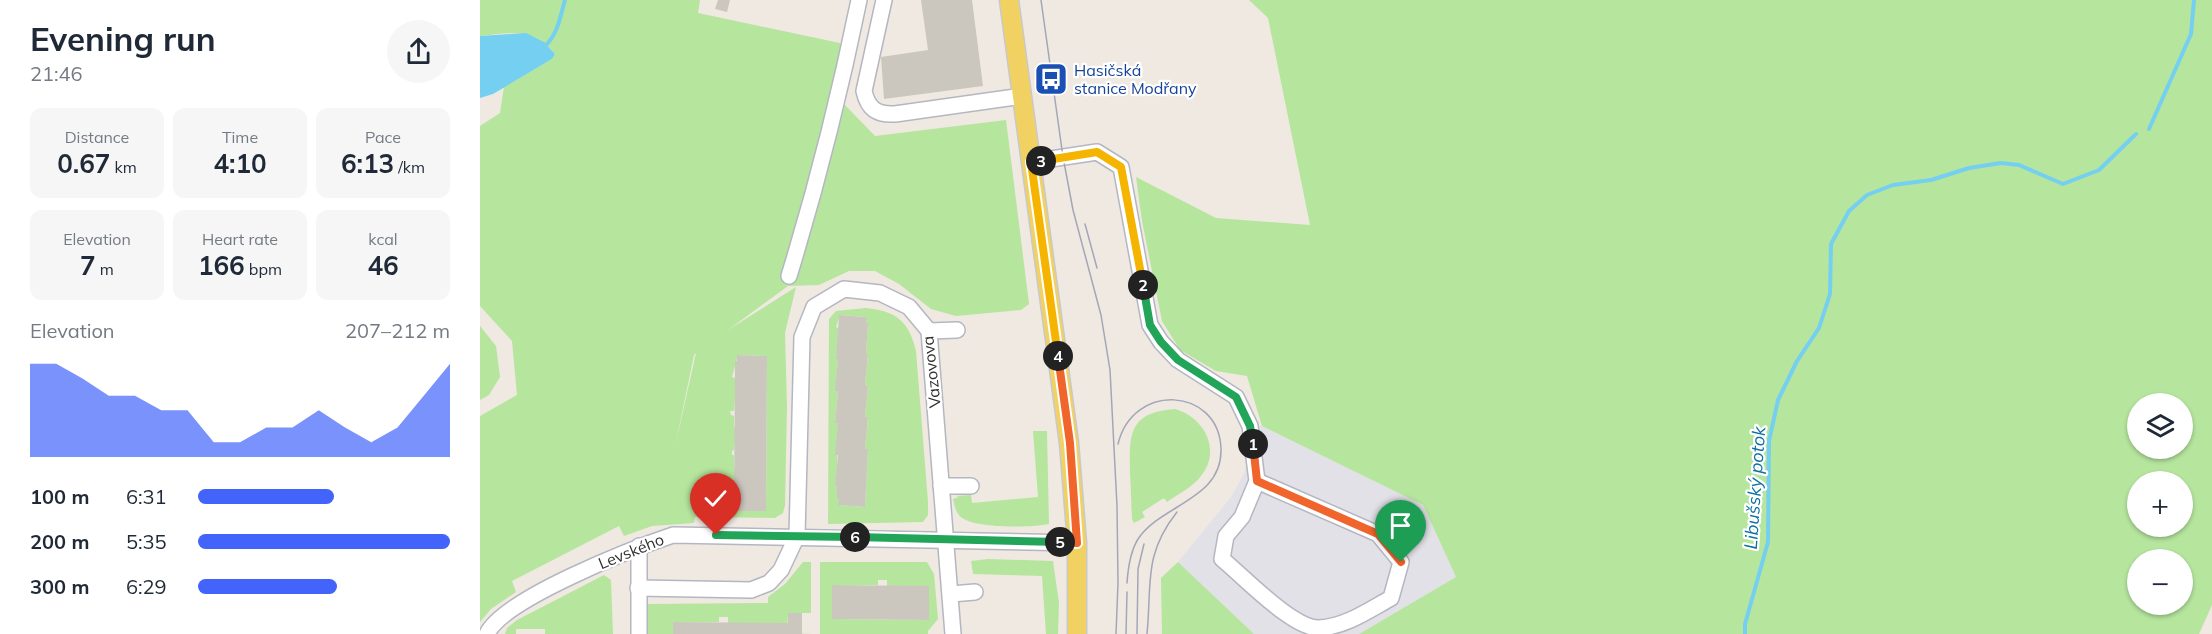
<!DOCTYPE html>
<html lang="en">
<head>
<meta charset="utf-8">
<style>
  :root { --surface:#fff; --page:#f6f6f7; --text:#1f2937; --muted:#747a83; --accent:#4264fb }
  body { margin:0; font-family:Mulish,sans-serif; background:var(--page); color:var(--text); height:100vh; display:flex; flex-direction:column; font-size:22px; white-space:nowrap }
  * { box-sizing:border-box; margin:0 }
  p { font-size:20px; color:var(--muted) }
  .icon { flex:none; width:33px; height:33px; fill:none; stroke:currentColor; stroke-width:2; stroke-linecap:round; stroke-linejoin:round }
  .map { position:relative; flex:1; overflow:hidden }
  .drawer { display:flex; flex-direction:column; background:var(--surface); width:480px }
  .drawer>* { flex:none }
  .controls { position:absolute; left:1647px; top:393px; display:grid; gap:12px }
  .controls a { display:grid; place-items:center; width:66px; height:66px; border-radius:50%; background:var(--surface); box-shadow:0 2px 4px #0004; font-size:30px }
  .pin { position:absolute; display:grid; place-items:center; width:51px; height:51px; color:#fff; margin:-62px -26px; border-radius:50% 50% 50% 0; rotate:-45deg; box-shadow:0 0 6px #0007 }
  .pin .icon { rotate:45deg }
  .km { position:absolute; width:30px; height:30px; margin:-15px; border-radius:50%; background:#222; color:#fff; font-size:16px; line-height:30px; text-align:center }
  .round { display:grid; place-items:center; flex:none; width:63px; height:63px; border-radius:32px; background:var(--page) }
  .summary { display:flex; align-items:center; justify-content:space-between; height:102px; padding:0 30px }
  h1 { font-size:33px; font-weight:700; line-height:45px }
  .stats { display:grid; grid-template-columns:repeat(3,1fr); gap:9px; height:102px; padding:6px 30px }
  .stats div { display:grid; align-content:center; border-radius:12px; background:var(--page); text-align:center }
  .stats b { font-size:26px; font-weight:700 }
  .stats small { font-size:16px; font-weight:400 }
  .stats p { font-size:16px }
  .chart { height:168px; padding:12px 30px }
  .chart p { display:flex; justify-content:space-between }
  .chart svg { width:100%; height:108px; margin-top:6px; fill:var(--accent); opacity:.7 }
  ul { padding:0 30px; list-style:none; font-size:20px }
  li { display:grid; grid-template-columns:96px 72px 1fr; align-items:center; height:45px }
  li i { height:15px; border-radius:8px; background:var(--accent) }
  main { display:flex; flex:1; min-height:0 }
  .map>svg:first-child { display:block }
  .industrial { fill:#e3e1e8 }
  .green { fill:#b6e59e; fill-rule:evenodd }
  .water { fill:#75cff0 }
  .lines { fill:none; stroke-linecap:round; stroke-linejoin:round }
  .stream { stroke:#75cff0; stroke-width:4 }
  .building { fill:#cbc7bf }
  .minor-casing { stroke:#b4b7c1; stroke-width:18 }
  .major-casing { stroke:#c9c9c9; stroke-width:21 }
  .minor { stroke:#fff; stroke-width:15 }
  .major { stroke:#f2d163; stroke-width:18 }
  .tram { stroke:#a3a6b8; stroke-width:1.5 }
  .split-1-casing { stroke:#fff; stroke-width:12 }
  .split-2-casing { stroke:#fff; stroke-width:12 }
  .split-3-casing { stroke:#fff; stroke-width:12 }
  .split-4-casing { stroke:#fff; stroke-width:12 }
  .split-5-casing { stroke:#fff; stroke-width:12 }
  .split-6-casing { stroke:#fff; stroke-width:12 }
  .split-7-casing { stroke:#fff; stroke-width:12 }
  .split-1 { stroke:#f0652b; stroke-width:8 }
  .split-2 { stroke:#22a559; stroke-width:8 }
  .split-3 { stroke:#f5b400; stroke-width:8 }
  .split-4 { stroke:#f5b400; stroke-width:8 }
  .split-5 { stroke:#f0652b; stroke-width:8 }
  .split-6 { stroke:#22a559; stroke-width:8 }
  .split-7 { stroke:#22a559; stroke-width:8 }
  .labels { text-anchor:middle; stroke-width:4.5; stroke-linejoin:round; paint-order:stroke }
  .transit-label { font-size:16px; fill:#164399; stroke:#fff; text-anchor:start }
  .street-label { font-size:16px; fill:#2e2e2e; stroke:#fff }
  .water-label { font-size:18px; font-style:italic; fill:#0d6fa3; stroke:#fff }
</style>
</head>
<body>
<main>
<section class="drawer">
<div class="summary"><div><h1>Evening run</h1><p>21:46</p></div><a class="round"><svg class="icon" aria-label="share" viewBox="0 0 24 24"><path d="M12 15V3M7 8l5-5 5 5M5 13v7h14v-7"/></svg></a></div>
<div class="stats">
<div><p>Distance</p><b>0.67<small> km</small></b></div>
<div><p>Time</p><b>4:10</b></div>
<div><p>Pace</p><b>6:13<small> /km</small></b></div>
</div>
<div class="stats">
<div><p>Elevation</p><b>7<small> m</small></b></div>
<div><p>Heart rate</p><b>166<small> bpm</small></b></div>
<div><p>kcal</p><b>46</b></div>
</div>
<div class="chart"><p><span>Elevation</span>207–212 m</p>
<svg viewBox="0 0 160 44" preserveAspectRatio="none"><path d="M0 44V6L10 6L20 12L30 19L40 19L50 25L60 25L70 38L80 38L90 32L100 32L110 25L120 32L130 38L140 32L150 19L160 6V44z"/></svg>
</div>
<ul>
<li><b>100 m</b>6:31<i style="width:54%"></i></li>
<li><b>200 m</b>5:35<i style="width:100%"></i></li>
<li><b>300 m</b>6:29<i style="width:55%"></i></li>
</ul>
</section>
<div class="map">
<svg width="1732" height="634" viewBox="0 0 1732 634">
  <rect width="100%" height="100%" fill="#efe9e1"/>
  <polygon class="industrial" points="770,426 782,426 943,505 976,577 879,634 774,634 698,562 751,497 765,472 767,453 763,428"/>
  <g class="green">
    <path d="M0 0H220L218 13 360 43 365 105 395 136 526 120 549 304 541 310 476 316 451 309 419 284 395 271H369L339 285 308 286 248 330 316 287 305 333 307 407 305 505 303 513 295 518 215 517 214 523 172 526 144 536 139 526 32 581 36 592 11 609 0 622V416L37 395 32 341 0 306V126L20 113 24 87 72 59 75 54C54 27 31 33 0 36ZM216 353 195 447 214 355ZM258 355 287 356 286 511H257L256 506 254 505V494L250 493V489H254L257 467H254V455H252V451L254 450 257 428 254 427V416L251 415 250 411H254L255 399H257L255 378 252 377Z"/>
    <path d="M769 0H1732V605L1719 634H879L976 577 943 505 782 426 767 376 736 371 700 350 682 321 662 221 656 177 736 218 830 225 788 18ZM1658 404H1702V448H1658ZM1658 482H1702V526H1658ZM1658 560H1702V604H1658Z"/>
    <path d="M386 308C416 311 429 321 436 351L448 502V515L443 522 348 524 349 319 356 311ZM360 315 386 317V322L388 323 386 354 388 355 385 385 388 386 385 417 388 418 385 449H388L385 507 359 505V499H357V486H355L359 468 357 467 358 423H355L358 391H356L358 359H356L357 351H359L358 328 356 327Z"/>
    <polygon points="0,326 16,346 20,377 9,395 0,400"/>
    <path d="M695 409C724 417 742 450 721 476 713 487 698 494 687 502L684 498 662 512 665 517 654 523 652 519C651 503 651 487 650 471 649 433 650 412 695 409Z"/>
    <path d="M553 431H567L569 524C551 528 499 528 484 519 476 515 475 507 473 499L479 497 476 496 491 495 492 503 558 497Z"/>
    <polygon points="508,559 573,561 579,603 578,634 566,634 562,576 493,574 491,561"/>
    <polygon points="323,562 331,562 331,613 308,613 307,633 331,634 290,634 248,623 248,617 239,617 239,622 194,622 193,634 164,634 166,604 288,603 288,597 305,584"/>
    <path d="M340 562H447L454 574 458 619 448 631V634H340ZM398 580H407V586H449V620L352 619V585H398Z"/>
    <polygon points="698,562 774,634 682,634 681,578"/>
    <polygon points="124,575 131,580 133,634 65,634 65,629 36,629 36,634 25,634 27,628 37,620"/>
  </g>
  <polygon class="water" points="46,33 64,42 75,54 72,59 13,94 0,98 0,36"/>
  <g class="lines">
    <g class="stream">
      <path d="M65 46C78 34 80 17 85 0"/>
      <polyline points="1669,129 1711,34 1714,0"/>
      <polyline points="1265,634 1265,624 1288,542 1289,441 1298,400 1317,361 1339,328 1350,294 1351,244 1369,211 1387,195 1413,185 1451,180 1489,168 1521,163 1539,165 1583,184 1619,170 1656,134"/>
    </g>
  </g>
  <g class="building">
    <polygon points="238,0 250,0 247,12 235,9"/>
    <polygon points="441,0 492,0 503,86 404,99 401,57 448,50"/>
    <polygon points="359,315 386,317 386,322 388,323 386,354 388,354 385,385 388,386 385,417 388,417 385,449 388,449 385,507 358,505 359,499 357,499 357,486 355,486 358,455 355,455 358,423 355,423 358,391 355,391 358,359 356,359"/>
    <polygon points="257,355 287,356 286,511 256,511 256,506 254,506 255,361 257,361"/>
    <polygon points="352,585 449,586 449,620 352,619"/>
    <polygon points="308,613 322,613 322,634 193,634 193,622 308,623"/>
  </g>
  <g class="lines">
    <g class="minor-casing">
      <g id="minor">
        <path d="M404 0 384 91C388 109 397 115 415 114L542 96"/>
        <path d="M551 162 617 152 641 167 670 325 681 342 698 360 756 397 770 426 777 481 762 517 746 536 742 559C763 576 813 629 839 628 865 627 889 610 911 598L921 562 898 534 777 481"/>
        <path d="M309 276C337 185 360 93 379 0"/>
        <polyline points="449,331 477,330"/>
        <polyline points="461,486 491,486"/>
        <polyline points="159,546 159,634"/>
        <polyline points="158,588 271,590 289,583 301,570 317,536 322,337 334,307 364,289 400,293 429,307 449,331 473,634"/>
        <polyline points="471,594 495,592"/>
        <path d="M7 634C23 599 154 548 193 535L597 543"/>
      </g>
    </g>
    <g class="major-casing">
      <polyline id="major" points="529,0 589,443 597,543 597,634"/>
    </g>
    <use href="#minor" class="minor"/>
    <use href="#major" class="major"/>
    <g class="tram">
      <polyline points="561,0 583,157 593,210 621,315 630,370 637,506 638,583 636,634"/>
      <polyline points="605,224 617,268"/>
      <path d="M638 444C653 382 738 387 741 448 743 500 681 504 658 539 650 552 648 568 647 583"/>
      <polyline points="646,634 647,592"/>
      <polyline points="657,634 658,569 664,544"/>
      <path d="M667 634C672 584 663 555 697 512"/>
    </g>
  </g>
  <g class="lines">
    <g class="split-1-casing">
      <polyline id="split-1" points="773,444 777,481 898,534 921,562"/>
    </g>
    <g class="split-2-casing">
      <polyline id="split-2" points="663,285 670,325 681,342 698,360 756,397 770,426 773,444"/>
    </g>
    <g class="split-3-casing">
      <polyline id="split-3" points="561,161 617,152 641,167 663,285"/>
    </g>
    <g class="split-4-casing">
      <polyline id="split-4" points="561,161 551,162 578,356"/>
    </g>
    <g class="split-5-casing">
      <polyline id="split-5" points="578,356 590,443 597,543 580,542"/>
    </g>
    <g class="split-6-casing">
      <polyline id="split-6" points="375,537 580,542"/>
    </g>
    <g class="split-7-casing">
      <polyline id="split-7" points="236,535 375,537"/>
    </g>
    <use href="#split-1" class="split-1"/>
    <use href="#split-2" class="split-2"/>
    <use href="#split-3" class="split-3"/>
    <use href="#split-4" class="split-4"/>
    <use href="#split-5" class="split-5"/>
    <use href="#split-6" class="split-6"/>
    <use href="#split-7" class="split-7"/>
  </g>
  <defs>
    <g id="bus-square" transform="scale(1.725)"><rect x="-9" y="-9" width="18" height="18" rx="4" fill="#1a4fb4" stroke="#fff"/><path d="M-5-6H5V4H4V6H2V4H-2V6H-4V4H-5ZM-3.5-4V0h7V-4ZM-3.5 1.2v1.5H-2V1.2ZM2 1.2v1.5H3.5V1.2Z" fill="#fff"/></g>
  </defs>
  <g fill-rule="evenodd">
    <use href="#bus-square" x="571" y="79"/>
  </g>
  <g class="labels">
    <g class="transit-label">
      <text x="594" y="76">Hasičská<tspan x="594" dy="18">stanice Modřany</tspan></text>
    </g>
    <g class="street-label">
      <text transform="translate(451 372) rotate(-96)" y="6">Vazovova</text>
      <text transform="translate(151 551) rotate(-22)" y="6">Levského</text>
    </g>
    <g class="water-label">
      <text transform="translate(1275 488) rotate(-86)" y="6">Libušský potok</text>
    </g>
  </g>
</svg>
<div class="controls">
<a><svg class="icon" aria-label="layers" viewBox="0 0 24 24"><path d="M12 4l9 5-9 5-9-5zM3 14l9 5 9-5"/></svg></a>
<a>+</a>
<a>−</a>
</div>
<div class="pin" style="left:921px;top:562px;background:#1e9e55"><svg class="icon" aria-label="arrive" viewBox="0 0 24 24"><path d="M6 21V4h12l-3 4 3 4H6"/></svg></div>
<div class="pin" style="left:236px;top:535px;background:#d93025"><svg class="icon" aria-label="check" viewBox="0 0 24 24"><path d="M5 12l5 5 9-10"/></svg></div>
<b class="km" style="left:773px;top:444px">1</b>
<b class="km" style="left:663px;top:285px">2</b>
<b class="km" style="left:561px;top:161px">3</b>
<b class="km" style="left:578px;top:356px">4</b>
<b class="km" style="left:580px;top:542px">5</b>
<b class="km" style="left:375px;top:537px">6</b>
</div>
</main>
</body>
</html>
